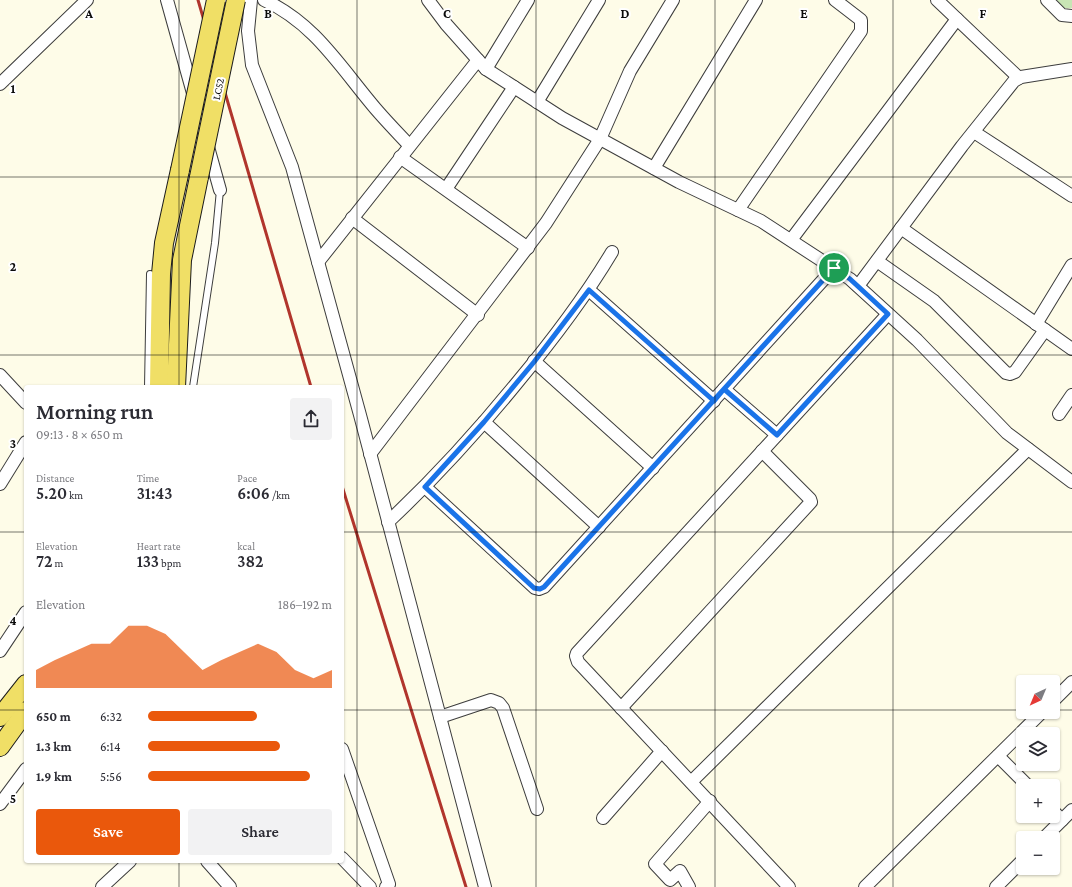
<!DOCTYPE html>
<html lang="en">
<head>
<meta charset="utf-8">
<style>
  :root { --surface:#fff; --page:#f2f2f3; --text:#2b2b33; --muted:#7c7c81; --accent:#ea580c }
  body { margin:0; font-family:"Crimson Pro",serif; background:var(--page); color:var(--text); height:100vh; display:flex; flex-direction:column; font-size:15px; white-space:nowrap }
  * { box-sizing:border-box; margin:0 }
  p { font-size:13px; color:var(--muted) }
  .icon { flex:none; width:22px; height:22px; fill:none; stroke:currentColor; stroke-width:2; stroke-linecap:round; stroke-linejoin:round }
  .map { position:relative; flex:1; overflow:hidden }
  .drawer { position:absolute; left:24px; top:385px; width:320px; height:478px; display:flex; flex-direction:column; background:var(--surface); border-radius:4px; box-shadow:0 1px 3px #0004 }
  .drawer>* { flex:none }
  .needle { width:26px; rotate:224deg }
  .tools { position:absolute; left:1016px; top:675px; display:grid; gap:8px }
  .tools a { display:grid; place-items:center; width:44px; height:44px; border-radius:4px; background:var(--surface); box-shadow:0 1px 3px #0004; font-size:20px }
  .pin { position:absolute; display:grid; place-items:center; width:34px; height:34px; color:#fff; margin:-17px; border:2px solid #fff; border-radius:50%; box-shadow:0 1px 4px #0007 }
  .round { display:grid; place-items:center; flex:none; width:42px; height:42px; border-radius:4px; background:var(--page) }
  .headline { display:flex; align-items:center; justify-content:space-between; height:68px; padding:0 12px }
  h1 { font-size:22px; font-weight:600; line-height:30px }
  .stats { display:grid; grid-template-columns:repeat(3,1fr); gap:6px; height:68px; padding:4px 12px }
  .stats div { display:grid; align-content:center }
  .stats b { font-size:17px; font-weight:600 }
  .stats small { font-size:11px; font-weight:400 }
  .stats p { font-size:11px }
  .chart { height:112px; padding:8px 12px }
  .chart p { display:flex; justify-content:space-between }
  .chart svg { width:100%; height:72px; margin-top:4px; fill:var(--accent); opacity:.7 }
  .action { display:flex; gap:8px; margin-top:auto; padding:8px 12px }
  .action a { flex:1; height:46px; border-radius:4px; background:var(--accent); color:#fff; font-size:16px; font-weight:600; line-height:46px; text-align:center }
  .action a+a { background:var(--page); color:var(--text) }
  ul { padding:0 12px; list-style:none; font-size:13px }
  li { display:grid; grid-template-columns:64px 48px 1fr; align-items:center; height:30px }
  li i { height:10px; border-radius:5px; background:var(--accent) }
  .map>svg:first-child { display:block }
  .green { fill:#c8e5b5 }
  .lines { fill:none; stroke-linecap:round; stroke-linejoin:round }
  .service-casing { stroke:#3d3d3d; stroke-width:8 }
  .minor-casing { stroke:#3d3d3d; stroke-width:14 }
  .primary-casing { stroke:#1b1b1b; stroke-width:20 }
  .service { stroke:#fff; stroke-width:6 }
  .minor { stroke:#fff; stroke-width:12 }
  .primary { stroke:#f0df66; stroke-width:18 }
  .rail { stroke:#b1352c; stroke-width:3 }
  .primary-bridge-casing { stroke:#1b1b1b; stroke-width:20; stroke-linecap:butt }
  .primary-bridge { stroke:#f0df66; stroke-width:18 }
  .route-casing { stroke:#fff; stroke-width:8 }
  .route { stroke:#1a73e8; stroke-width:5 }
  .grid { fill:none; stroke:#0a0a0a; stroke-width:1; stroke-opacity:0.55 }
  .labels { text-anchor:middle; stroke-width:4; stroke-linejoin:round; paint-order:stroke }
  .street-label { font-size:11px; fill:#0a0a0a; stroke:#fff }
  .grid-label { font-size:13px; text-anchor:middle; font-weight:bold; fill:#0a0a0a; stroke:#fff; stroke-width:4; stroke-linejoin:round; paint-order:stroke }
</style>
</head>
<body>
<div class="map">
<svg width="1072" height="887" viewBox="0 0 1072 887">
  <rect width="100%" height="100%" fill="#fefce8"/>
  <polygon class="green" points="1055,0 1072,0 1072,8 1062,8"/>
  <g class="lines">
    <g class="service-casing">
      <g id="service">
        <polyline points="148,387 150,274"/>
        <polyline points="193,387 215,243 220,190"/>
      </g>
    </g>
    <g class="minor-casing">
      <g id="minor">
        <polyline points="167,0 220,190"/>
        <polyline points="251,0 248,31 252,65 292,167 360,415 485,887"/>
        <path d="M264 0C312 22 337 62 370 102 382 117 396 131 409 145"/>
        <polyline points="428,0 446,24 486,69 562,118 679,182 761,221 850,279 917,340 1007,433 1072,482"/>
        <polyline points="937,0 1019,78"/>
        <polyline points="1047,0 1062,15 1072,16"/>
        <polyline points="486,69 528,0"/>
        <polyline points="0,84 87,0"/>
        <polyline points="537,102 599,0"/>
        <polyline points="974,132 1072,196"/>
        <polyline points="400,157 528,248"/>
        <polyline points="654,168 756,0"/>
        <polyline points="446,189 514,87"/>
        <polyline points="738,210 861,31 861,20 835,0"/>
        <polyline points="352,218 478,315"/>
        <polyline points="901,228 1072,349"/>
        <polyline points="791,240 957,19"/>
        <polyline points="877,261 934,301 1006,373 1010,374 1015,372 1045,330"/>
        <polyline points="318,262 478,60"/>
        <polyline points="858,286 962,146 1014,81 1021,77 1072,69"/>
        <polyline points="589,290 714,401"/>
        <polyline points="1036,324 1072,265"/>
        <polyline points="534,361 653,468"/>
        <polyline points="0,375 26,403"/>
        <polyline points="724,389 777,435"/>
        <polyline points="1059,414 1072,395"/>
        <polyline points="484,422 599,527"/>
        <polyline points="370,454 546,223 600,139 630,71 673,0"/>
        <polyline points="0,484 26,442"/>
        <polyline points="425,487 535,588 539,589 544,587 834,268"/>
        <path d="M388 522C434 479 476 433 516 384 551 342 584 299 612 252"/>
        <polyline points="0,651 26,612"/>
        <polyline points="1053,701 1072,682"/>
        <polyline points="621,708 811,502 810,499 762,451"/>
        <polyline points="440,717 491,700 499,703 503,708 537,809"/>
        <polyline points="342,749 389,884 386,887"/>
        <polyline points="998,756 1028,786"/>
        <polyline points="691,782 1028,449"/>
        <polyline points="0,804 26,769"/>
        <polyline points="1053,811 1062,820"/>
        <polyline points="603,818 662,751"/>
        <polyline points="1044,838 1072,810"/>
        <polyline points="342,858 370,887"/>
        <polyline points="207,861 230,887"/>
        <polyline points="102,887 130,861"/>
        <polyline points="689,887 680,871 670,880 655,864 710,801"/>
        <polyline points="789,887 578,662 576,656 577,653 888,314"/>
        <polyline points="865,887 1042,712"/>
        <polyline points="996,887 1023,860"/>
      </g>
    </g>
    <g class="primary-casing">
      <g id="primary">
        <polyline points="159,387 161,274 164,243 180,170"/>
        <polyline points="176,387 182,260 199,177"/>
        <polyline points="0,717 26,684"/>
        <polyline points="0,747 26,711"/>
      </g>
    </g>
    <use href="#service" class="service"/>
    <use href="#minor" class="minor"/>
    <use href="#primary" class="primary"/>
    <g class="rail">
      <polyline points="198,0 311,387"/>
      <polyline points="342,486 466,887"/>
    </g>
    <g class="primary-bridge-casing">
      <g id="primary-bridge">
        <polyline points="180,170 216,0"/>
        <polyline points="199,177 236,0"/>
      </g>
    </g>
    <use href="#primary-bridge" class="primary-bridge"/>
  </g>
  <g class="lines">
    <g class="route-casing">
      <polyline id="route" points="834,268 544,587 540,589 534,588 425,487 484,422 534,362 589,290 714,401 724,389 777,435 888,314 850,279 834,268"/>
    </g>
    <use href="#route" class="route"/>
  </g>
  <path class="grid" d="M179 0V387M357 0V887M536 0V887M715 0V887M893 0V887M0 177H1072M0 355H1072M0 532H26M342 532H1072M0 710H26M342 710H1023M1053 710H1072M179 861V887"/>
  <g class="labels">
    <g class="street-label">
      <text transform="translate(218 89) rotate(-78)" y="4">LC52</text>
    </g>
  </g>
  <g class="grid-label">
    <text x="89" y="18">A</text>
    <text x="268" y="18">B</text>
    <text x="447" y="18">C</text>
    <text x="625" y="18">D</text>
    <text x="804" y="18">E</text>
    <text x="983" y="18">F</text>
    <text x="13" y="93">1</text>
    <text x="13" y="271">2</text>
    <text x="13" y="448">3</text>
    <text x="13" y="625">4</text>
    <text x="13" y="803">5</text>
  </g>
</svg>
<div class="tools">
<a><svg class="needle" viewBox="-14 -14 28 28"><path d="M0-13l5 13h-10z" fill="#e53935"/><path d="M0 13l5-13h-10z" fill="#7c7c81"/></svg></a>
<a><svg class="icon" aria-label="layers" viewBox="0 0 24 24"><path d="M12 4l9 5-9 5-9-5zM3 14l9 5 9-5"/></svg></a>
<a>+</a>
<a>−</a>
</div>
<div class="pin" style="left:834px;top:268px;background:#1e9e55"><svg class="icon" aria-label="arrive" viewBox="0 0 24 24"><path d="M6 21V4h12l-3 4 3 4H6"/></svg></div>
<section class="drawer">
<div class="headline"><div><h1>Morning run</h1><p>09:13 · 8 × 650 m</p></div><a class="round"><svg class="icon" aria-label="share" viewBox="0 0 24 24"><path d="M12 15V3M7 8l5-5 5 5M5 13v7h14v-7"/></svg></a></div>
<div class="stats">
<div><p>Distance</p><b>5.20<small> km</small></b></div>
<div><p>Time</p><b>31:43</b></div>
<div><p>Pace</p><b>6:06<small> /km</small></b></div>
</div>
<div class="stats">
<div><p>Elevation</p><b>72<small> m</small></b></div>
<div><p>Heart rate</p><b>133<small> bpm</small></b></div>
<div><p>kcal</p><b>382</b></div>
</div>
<div class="chart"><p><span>Elevation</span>186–192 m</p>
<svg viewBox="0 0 160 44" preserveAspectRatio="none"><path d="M0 44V33L10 27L20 22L30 17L40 17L50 6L60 6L70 11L80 22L90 33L100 27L110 22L120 17L130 22L140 33L150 38L160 33V44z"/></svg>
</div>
<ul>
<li><b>650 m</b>6:32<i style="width:59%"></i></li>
<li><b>1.3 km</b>6:14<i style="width:72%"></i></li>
<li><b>1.9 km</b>5:56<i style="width:88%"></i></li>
</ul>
<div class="action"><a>Save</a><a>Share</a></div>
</section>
</div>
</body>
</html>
